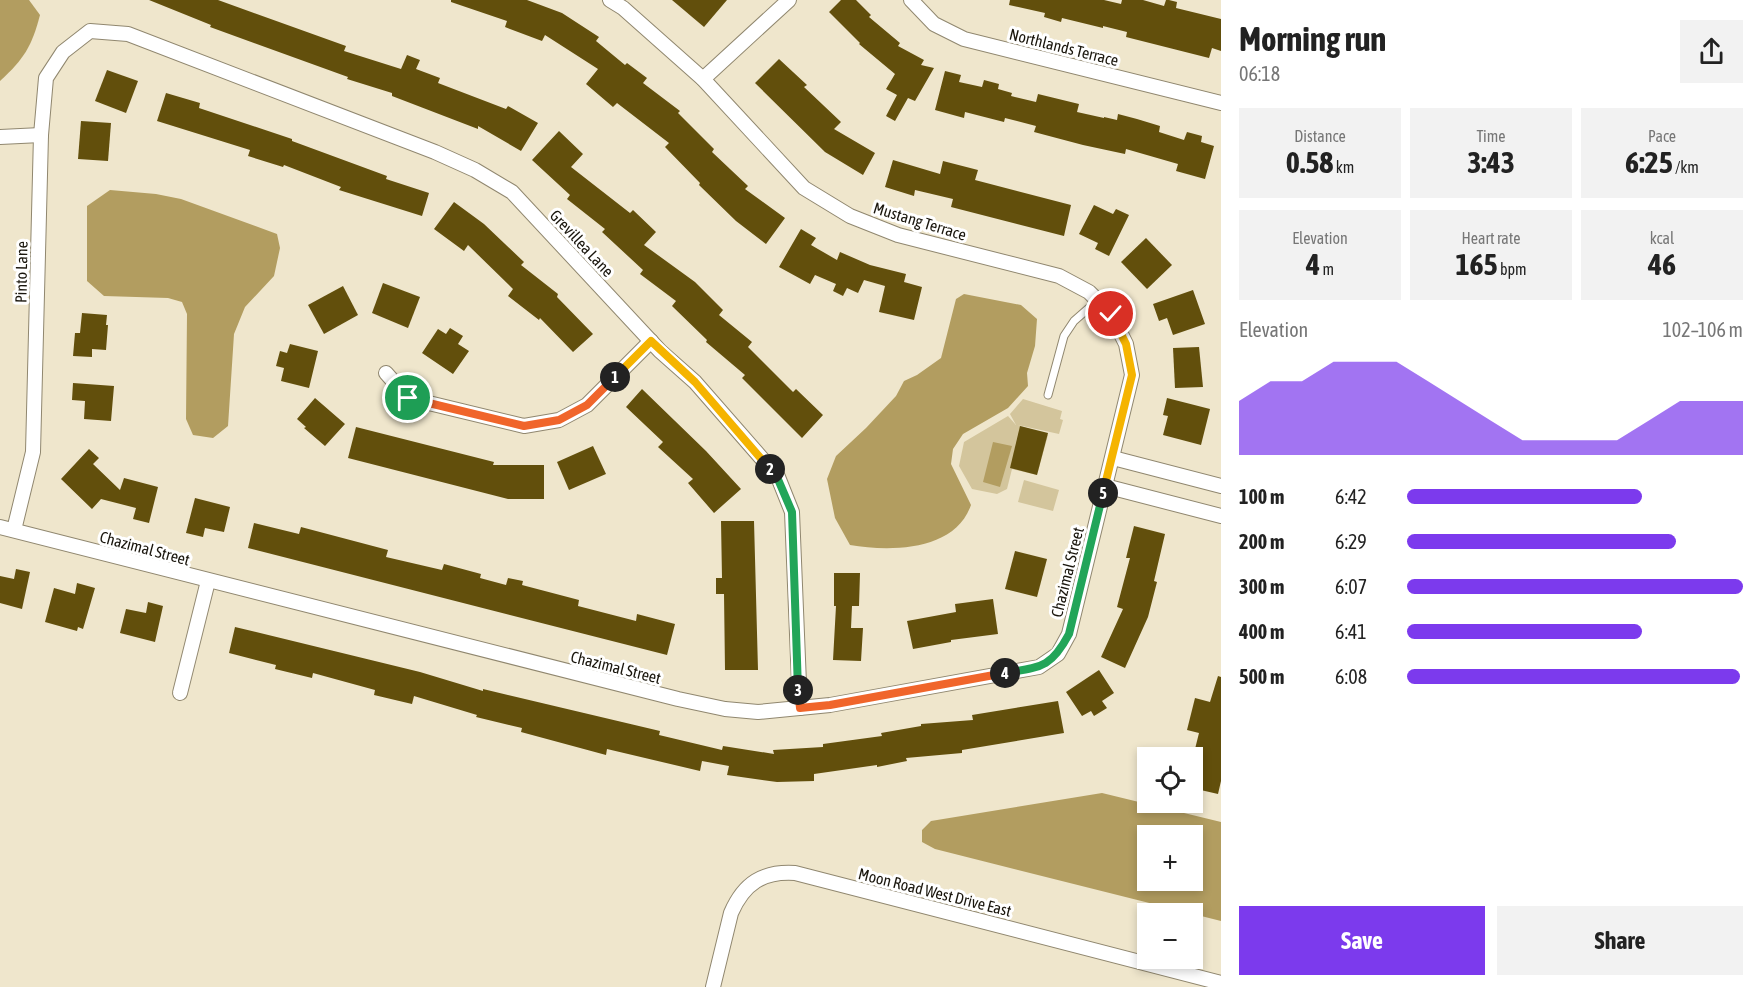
<!DOCTYPE html>
<html lang="en">
<head>
<meta charset="utf-8">
<style>
  :root { --surface:#fff; --page:#f2f2f2; --text:#222; --muted:#767676; --accent:#7c3aed }
  body { margin:0; font-family:"Asap Condensed",sans-serif; background:var(--page); color:var(--text); height:100vh; display:flex; flex-direction:column; font-size:22px; white-space:nowrap }
  * { box-sizing:border-box; margin:0 }
  p { font-size:20px; color:var(--muted) }
  .icon { flex:none; width:33px; height:33px; fill:none; stroke:currentColor; stroke-width:2; stroke-linecap:round; stroke-linejoin:round }
  .map { position:relative; flex:1; overflow:hidden }
  .details { display:flex; flex-direction:column; background:var(--surface); width:540px }
  .details>* { flex:none }
  .controls { position:absolute; left:1137px; top:747px; display:grid; gap:12px }
  .controls a { display:grid; place-items:center; width:66px; height:66px; border-radius:0px; background:var(--surface); box-shadow:0 3px 9px #0003; font-size:30px }
  .pin { position:absolute; display:grid; place-items:center; width:51px; height:51px; color:#fff; margin:-26px; border:3px solid #fff; border-radius:50%; box-shadow:0 2px 6px #0007 }
  .km { position:absolute; width:30px; height:30px; margin:-15px; border-radius:50%; background:#222; color:#fff; font-size:16px; line-height:30px; text-align:center }
  .round { display:grid; place-items:center; flex:none; width:63px; height:63px; border-radius:0px; background:var(--page) }
  .summary { display:flex; align-items:center; justify-content:space-between; height:102px; padding:0 18px }
  h1 { font-size:33px; font-weight:700; line-height:45px }
  .stats { display:grid; grid-template-columns:repeat(3,1fr); gap:9px; height:102px; padding:6px 18px }
  .stats div { display:grid; align-content:center; border-radius:0px; background:var(--page); text-align:center }
  .stats b { font-size:30px; font-weight:700 }
  .stats small { font-size:16px; font-weight:400 }
  .stats p { font-size:16px }
  .chart { height:168px; padding:12px 18px }
  .chart p { display:flex; justify-content:space-between }
  .chart svg { width:100%; height:108px; margin-top:6px; fill:var(--accent); opacity:.7 }
  .primary-button { display:flex; gap:12px; margin-top:auto; padding:12px 18px }
  .primary-button a { flex:1; height:69px; border-radius:0px; background:var(--accent); color:#fff; font-size:24px; font-weight:700; line-height:69px; text-align:center }
  .primary-button a+a { background:var(--page); color:var(--text) }
  ul { padding:0 18px; list-style:none; font-size:20px }
  li { display:grid; grid-template-columns:96px 72px 1fr; align-items:center; height:45px }
  li i { height:15px; border-radius:8px; background:var(--accent) }
  main { display:flex; flex:1; min-height:0 }
  .map>svg:first-child { display:block }
  .green { fill:#d3c59c }
  .water { fill:#b29d60; fill-rule:evenodd }
  .building { fill:#624f0c }
  .lines { fill:none; stroke-linecap:round; stroke-linejoin:round }
  .service-casing { stroke:#90876f; stroke-width:9 }
  .minor-casing { stroke:#90876f; stroke-width:16 }
  .service { stroke:#fff; stroke-width:7 }
  .minor { stroke:#fff; stroke-width:14 }
  .split-1-casing { stroke:#fff; stroke-width:12 }
  .split-2-casing { stroke:#fff; stroke-width:12 }
  .split-3-casing { stroke:#fff; stroke-width:12 }
  .split-4-casing { stroke:#fff; stroke-width:12 }
  .split-5-casing { stroke:#fff; stroke-width:12 }
  .split-6-casing { stroke:#fff; stroke-width:12 }
  .split-1 { stroke:#f0652b; stroke-width:8 }
  .split-2 { stroke:#f5b400; stroke-width:8 }
  .split-3 { stroke:#22a559; stroke-width:8 }
  .split-4 { stroke:#f0652b; stroke-width:8 }
  .split-5 { stroke:#22a559; stroke-width:8 }
  .split-6 { stroke:#f5b400; stroke-width:8 }
  .labels { text-anchor:middle; stroke-width:6; stroke-linejoin:round; paint-order:stroke }
  .street-label { font-size:16px; fill:#19150c; stroke:#fff }
</style>
</head>
<body>
<main>
<div class="map">
<svg width="1221" height="987" viewBox="0 0 1221 987">
  <rect width="100%" height="100%" fill="#efe6cc"/>
  <g class="green">
    <polygon points="1023,399 1062,411 1060,419 1063,420 1059,434 1018,425 1048,435 1037,475 1012,469 1007,489 997,494 972,489 959,466 964,442 1008,416 1016,425 1010,414"/>
    <polygon points="1024,480 1059,490 1053,511 1018,502"/>
  </g>
  <g class="water">
    <path d="M0 0H29L40 15C32 46 24 59 0 81Z"/>
    <polygon points="110,190 156,194 181,199 277,234 280,248 274,276 245,307 234,334 228,426 213,438 193,435 186,419 187,314 182,302 168,298 104,296 87,281 87,206"/>
    <path d="M964 294 1021 305 1037 319 1035 346 1027 373 1028 386 1008 408 963 434 953 449 951 464 971 505C955 551 891 552 850 545L835 518 827 479 836 456 866 428 896 396 904 381 917 375 941 358 956 299Z"/>
    <polygon points="993,442 1012,446 1000,487 983,482"/>
    <path d="M1102 793 1221 822V921L935 849 922 842V830L931 821ZM1148 836H1192V880H1148Z"/>
  </g>
  <g class="building">
    <polygon points="149,0 218,0 346,46 344,51 401,69 407,55 420,60 416,69 440,78 438,83 506,109 508,106 538,123 521,151 478,126 478,129 392,96 392,93 347,79 348,77 210,27 211,25"/>
    <polygon points="451,0 527,0 562,13 599,37 596,41 625,65 627,63 647,78 643,83 680,111 678,113 714,149 712,152 748,186 745,189 785,218 766,244 736,221 699,185 700,183 665,147 669,143 617,103 613,107 586,84 598,69 545,35 542,41 505,27 507,21 451,2"/>
    <polygon points="672,0 727,0 704,27"/>
    <polygon points="841,0 856,0 871,15 869,17 900,43 898,46 924,60 921,65 934,68 915,101 908,98 895,121 886,116 897,95 886,89 895,74 859,44 860,43 829,12"/>
    <polygon points="1010,0 1104,0 1121,4 1122,0 1143,0 1164,6 1166,0 1169,0 1177,2 1176,8 1221,19 1221,51 1212,48 1209,58 1126,37 1127,32 1103,26 1103,28 1062,18 1061,22 1044,17 1045,13 1009,5"/>
    <polygon points="779,59 807,85 804,87 841,122 834,129 875,153 863,175 825,152 755,83"/>
    <polygon points="107,70 138,81 126,113 95,101"/>
    <polygon points="945,71 961,75 959,82 982,87 984,80 999,84 998,89 1012,93 1011,96 1036,102 1038,94 1079,104 1077,112 1104,118 1104,117 1117,120 1118,114 1137,119 1160,126 1159,132 1184,140 1187,132 1202,136 1201,142 1214,146 1205,179 1176,171 1178,164 1126,149 1125,154 1083,145 1034,132 1036,126 1005,118 1004,122 965,112 964,118 935,110"/>
    <polygon points="166,93 200,103 199,108 292,139 292,141 387,176 386,179 429,193 422,216 339,190 341,187 284,165 283,167 248,156 250,150 157,121"/>
    <polygon points="81,121 111,123 108,161 78,159"/>
    <polygon points="559,131 583,154 571,167 630,213 633,210 656,232 644,245 695,282 723,310 719,315 752,342 748,347 793,392 796,389 823,415 802,438 742,378 745,375 706,342 707,340 672,306 676,301 640,274 643,270 602,232 605,229 567,199 570,195 532,160"/>
    <polygon points="893,160 940,174 943,161 978,170 975,180 1071,205 1064,236 951,207 953,199 915,190 914,196 885,187"/>
    <polygon points="454,202 484,224 524,262 521,265 558,294 557,297 593,334 573,352 540,318 539,320 508,296 513,289 468,245 464,251 434,229"/>
    <polygon points="1094,205 1113,214 1116,209 1129,215 1109,256 1095,249 1098,243 1079,234"/>
    <polygon points="801,229 816,238 811,245 837,260 840,252 870,265 906,274 904,282 922,287 914,320 879,312 885,286 864,280 858,293 847,288 843,296 833,291 836,284 815,275 810,284 779,267"/>
    <polygon points="1146,238 1172,265 1147,289 1121,262"/>
    <polygon points="383,283 420,297 408,328 372,313"/>
    <polygon points="343,286 358,315 324,334 308,305"/>
    <polygon points="1193,290 1205,324 1173,335 1167,318 1159,321 1153,304"/>
    <polygon points="82,313 107,315 106,325 108,325 106,350 92,349 92,357 73,356 75,333 80,333"/>
    <polygon points="450,328 463,336 458,344 469,351 453,374 422,353 438,329 446,334"/>
    <polygon points="290,344 318,351 309,388 281,381 284,368 276,366 280,351 287,353"/>
    <polygon points="1199,347 1203,387 1175,388 1173,348"/>
    <polygon points="73,383 114,386 111,421 84,419 85,401 72,400"/>
    <polygon points="642,389 706,451 741,489 714,513 688,483 693,479 658,447 663,442 626,407"/>
    <polygon points="315,398 345,424 325,446 304,428 306,427 297,419"/>
    <polygon points="1167,398 1210,409 1201,445 1163,435 1168,416 1163,415"/>
    <polygon points="1020,426 1048,433 1037,475 1010,468"/>
    <polygon points="356,427 494,462 493,465 544,465 544,499 508,499 348,458"/>
    <polygon points="593,446 606,474 569,490 557,462"/>
    <polygon points="89,449 99,458 93,464 120,490 124,478 158,487 149,523 133,519 136,508 101,499 92,509 61,479"/>
    <polygon points="195,498 230,507 224,532 205,528 203,537 186,533"/>
    <polygon points="721,521 754,521 758,670 725,670 724,594 716,594 716,578 722,578"/>
    <polygon points="254,523 299,534 301,527 388,550 386,557 442,570 444,564 481,574 480,578 506,585 508,578 523,581 522,585 579,600 578,606 636,621 637,614 675,624 667,655 248,548"/>
    <polygon points="1134,526 1165,534 1154,581 1157,582 1148,617 1125,668 1101,657 1123,609 1117,607 1130,558 1126,558"/>
    <polygon points="1015,551 1047,559 1037,597 1005,589"/>
    <polygon points="16,569 30,572 22,609 0,603 0,576 14,579"/>
    <polygon points="834,573 860,573 859,606 852,606 851,628 863,628 861,661 833,660 836,606 834,606"/>
    <polygon points="77,583 95,588 83,629 78,627 77,631 45,622 54,588 75,594"/>
    <polygon points="993,599 998,634 951,640 951,642 913,649 907,621 956,612 955,604"/>
    <polygon points="148,602 163,606 155,642 120,633 126,609 146,613"/>
    <polygon points="235,627 420,672 483,691 483,689 660,731 659,735 722,750 723,746 774,754 773,750 823,747 823,744 882,736 881,733 921,726 921,724 973,720 972,715 1058,701 1064,733 962,750 962,753 906,758 907,761 877,767 877,765 814,774 814,781 777,782 727,775 729,766 702,761 700,771 607,749 606,755 521,732 522,728 476,717 477,715 414,696 412,704 374,695 375,690 313,673 312,678 275,669 276,665 229,653"/>
    <polygon points="1099,670 1114,693 1102,701 1107,708 1094,716 1091,711 1082,716 1066,692"/>
    <polygon points="1218,676 1221,677 1221,781 1218,794 1192,788 1192,761 1199,733 1187,730 1195,698 1210,702"/>
  </g>
  <g class="lines">
    <g class="service-casing">
      <polyline id="service" points="1048,395 1064,336 1074,321 1098,300"/>
    </g>
    <g class="minor-casing">
      <g id="minor">
        <polyline points="911,0 934,24 964,39 1221,103"/>
        <polyline points="703,79 789,0"/>
        <polyline points="0,137 41,135"/>
        <polyline points="386,373 408,398 524,426 559,420 587,405 651,341"/>
        <polyline points="1113,458 1221,486"/>
        <polyline points="1105,486 1221,516"/>
        <polyline points="0,527 678,699 725,709 758,712 830,705 1039,667 1058,654 1069,634 1132,375 1126,344 1111,314 1089,292 1059,276 898,235 850,216 804,188 703,79 623,8 610,0"/>
        <polyline points="14,530 33,452 41,135 46,78 63,52 90,31 128,34 435,152 475,170 512,192 660,351 695,382 778,477 792,512 800,708"/>
        <polyline points="180,693 208,581"/>
        <path d="M713 987 731 913C744 883 763 871 795 873L1221 983"/>
      </g>
    </g>
    <use href="#service" class="service"/>
    <use href="#minor" class="minor"/>
  </g>
  <g class="lines">
    <g class="split-1-casing">
      <polyline id="split-1" points="408,398 524,426 559,420 587,405 615,377"/>
    </g>
    <g class="split-2-casing">
      <polyline id="split-2" points="615,377 651,341 695,382 770,469"/>
    </g>
    <g class="split-3-casing">
      <polyline id="split-3" points="770,469 777,477 792,512 798,690"/>
    </g>
    <g class="split-4-casing">
      <polyline id="split-4" points="798,690 800,708 830,705 1005,673"/>
    </g>
    <g class="split-5-casing">
      <path id="split-5" d="M1005 673C1041 667 1051 668 1069 634L1103 493"/>
    </g>
    <g class="split-6-casing">
      <polyline id="split-6" points="1103,493 1132,375 1126,344 1111,314"/>
    </g>
    <use href="#split-1" class="split-1"/>
    <use href="#split-2" class="split-2"/>
    <use href="#split-3" class="split-3"/>
    <use href="#split-4" class="split-4"/>
    <use href="#split-5" class="split-5"/>
    <use href="#split-6" class="split-6"/>
  </g>
  <g class="labels">
    <g class="street-label">
      <text transform="translate(1064 47) rotate(14)" y="6">Northlands Terrace</text>
      <text transform="translate(920 221) rotate(17)" y="6">Mustang Terrace</text>
      <text transform="translate(582 243) rotate(47)" y="6">Grevillea Lane</text>
      <text transform="translate(21 272) rotate(-89)" y="6">Pinto Lane</text>
      <text transform="translate(145 548) rotate(15)" y="6">Chazimal Street</text>
      <text transform="translate(1067 572) rotate(-76)" y="6">Chazimal Street</text>
      <text transform="translate(616 667) rotate(14)" y="6">Chazimal Street</text>
      <text transform="translate(935 892) rotate(14)" y="6">Moon Road West Drive East</text>
    </g>
  </g>
</svg>
<div class="controls">
<a><svg class="icon" aria-label="locate" viewBox="0 0 24 24"><circle cx="12" cy="12" r="6"/><path d="M12 2v4M12 18v4M2 12h4M18 12h4"/></svg></a>
<a>+</a>
<a>−</a>
</div>
<div class="pin" style="left:408px;top:398px;background:#1e9e55"><svg class="icon" aria-label="arrive" viewBox="0 0 24 24"><path d="M6 21V4h12l-3 4 3 4H6"/></svg></div>
<div class="pin" style="left:1111px;top:314px;background:#d93025"><svg class="icon" aria-label="check" viewBox="0 0 24 24"><path d="M5 12l5 5 9-10"/></svg></div>
<b class="km" style="left:615px;top:377px">1</b>
<b class="km" style="left:770px;top:469px">2</b>
<b class="km" style="left:798px;top:690px">3</b>
<b class="km" style="left:1005px;top:673px">4</b>
<b class="km" style="left:1103px;top:493px">5</b>
</div>
<section class="details">
<div class="summary"><div><h1>Morning run</h1><p>06:18</p></div><a class="round"><svg class="icon" aria-label="share" viewBox="0 0 24 24"><path d="M12 15V3M7 8l5-5 5 5M5 13v7h14v-7"/></svg></a></div>
<div class="stats">
<div><p>Distance</p><b>0.58<small> km</small></b></div>
<div><p>Time</p><b>3:43</b></div>
<div><p>Pace</p><b>6:25<small> /km</small></b></div>
</div>
<div class="stats">
<div><p>Elevation</p><b>4<small> m</small></b></div>
<div><p>Heart rate</p><b>165<small> bpm</small></b></div>
<div><p>kcal</p><b>46</b></div>
</div>
<div class="chart"><p><span>Elevation</span>102–106 m</p>
<svg viewBox="0 0 160 44" preserveAspectRatio="none"><path d="M0 44V22L10 14L20 14L30 6L40 6L50 6L60 14L70 22L80 30L90 38L100 38L110 38L120 38L130 30L140 22L150 22L160 22V44z"/></svg>
</div>
<ul>
<li><b>100 m</b>6:42<i style="width:70%"></i></li>
<li><b>200 m</b>6:29<i style="width:80%"></i></li>
<li><b>300 m</b>6:07<i style="width:100%"></i></li>
<li><b>400 m</b>6:41<i style="width:70%"></i></li>
<li><b>500 m</b>6:08<i style="width:99%"></i></li>
</ul>
<div class="primary-button"><a>Save</a><a>Share</a></div>
</section>
</main>
</body>
</html>
